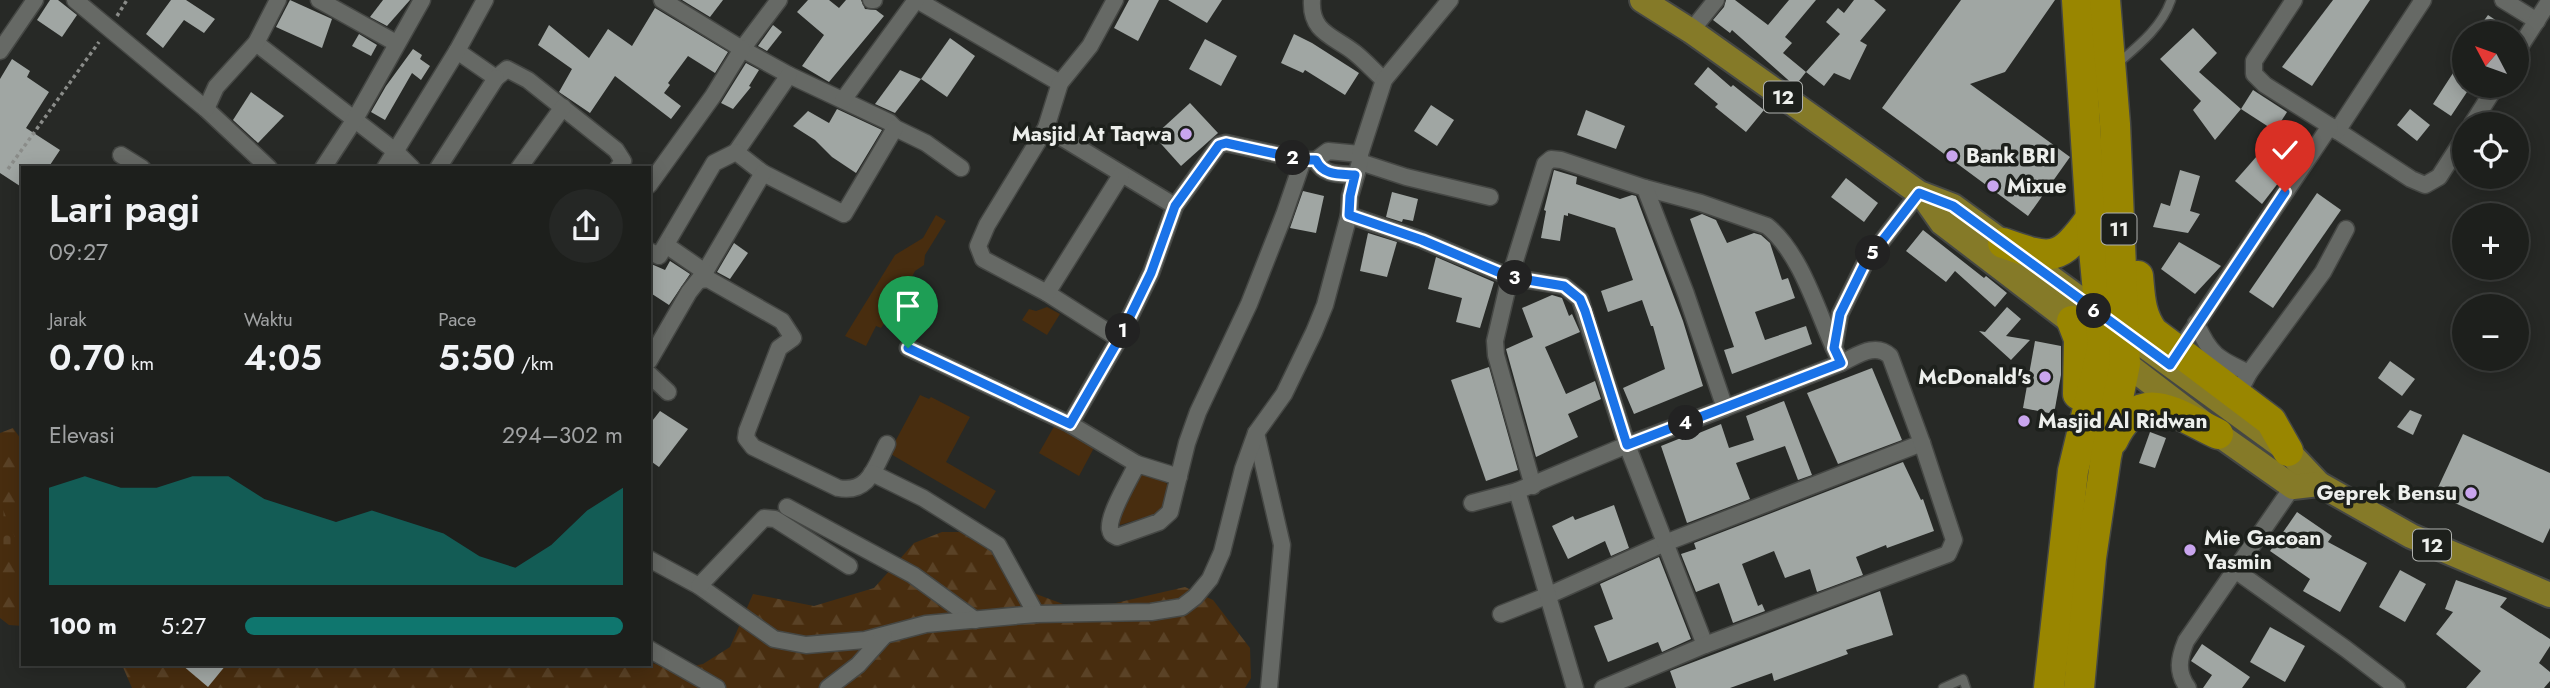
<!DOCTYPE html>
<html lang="id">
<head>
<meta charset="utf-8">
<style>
  :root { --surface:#1d1f1c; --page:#252725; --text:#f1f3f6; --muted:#a0a2a3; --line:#3b3d3b; --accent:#0f766e }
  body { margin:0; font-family:Jost,sans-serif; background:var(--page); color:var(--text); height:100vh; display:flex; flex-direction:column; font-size:26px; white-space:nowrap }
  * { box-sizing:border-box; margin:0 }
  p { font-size:23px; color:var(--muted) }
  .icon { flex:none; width:38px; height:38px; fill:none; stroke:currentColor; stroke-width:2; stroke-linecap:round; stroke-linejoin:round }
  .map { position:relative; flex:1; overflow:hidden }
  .drawer { position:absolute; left:21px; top:166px; width:630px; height:500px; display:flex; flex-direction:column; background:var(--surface); border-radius:0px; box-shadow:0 4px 18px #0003,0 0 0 2px var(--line) }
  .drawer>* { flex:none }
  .needle { width:46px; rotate:311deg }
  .fabs { position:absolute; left:2452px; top:21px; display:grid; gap:14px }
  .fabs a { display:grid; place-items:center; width:77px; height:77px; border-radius:50%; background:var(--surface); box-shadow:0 4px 18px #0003,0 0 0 2px var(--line); font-size:35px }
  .pin { position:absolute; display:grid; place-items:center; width:60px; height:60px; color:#fff; margin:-72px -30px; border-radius:50% 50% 50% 0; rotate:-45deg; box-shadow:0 0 7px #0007 }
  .pin .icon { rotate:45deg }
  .km { position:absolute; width:35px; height:35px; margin:-18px; border-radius:50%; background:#222; color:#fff; font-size:19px; line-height:35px; text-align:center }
  .round { display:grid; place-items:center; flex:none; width:74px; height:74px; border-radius:37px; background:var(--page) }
  .head { display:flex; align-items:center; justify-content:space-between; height:119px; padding:0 28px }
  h1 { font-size:38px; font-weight:600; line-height:52px }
  .stats { display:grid; grid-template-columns:repeat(3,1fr); gap:10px; height:119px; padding:7px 28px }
  .stats div { display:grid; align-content:center }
  .stats b { font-size:35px; font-weight:600 }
  .stats small { font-size:19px; font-weight:400 }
  .stats p { font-size:19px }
  .chart { height:196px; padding:14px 28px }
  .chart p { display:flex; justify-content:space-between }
  .chart svg { width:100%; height:126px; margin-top:7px; fill:var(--accent); opacity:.7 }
  ul { padding:0 28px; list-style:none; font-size:23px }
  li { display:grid; grid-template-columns:112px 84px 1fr; align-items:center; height:52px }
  li i { height:18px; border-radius:9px; background:var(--accent) }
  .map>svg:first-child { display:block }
  .grass { fill:#482d0f }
  .forest { fill:url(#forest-firs) }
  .cemetery { fill:url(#cemetery-stones) }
  .building { fill:#a0a6a3 }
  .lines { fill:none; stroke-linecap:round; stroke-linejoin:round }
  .lane-casing { stroke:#454744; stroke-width:11 }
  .street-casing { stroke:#454744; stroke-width:19 }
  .primary-casing { stroke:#454744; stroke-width:28 }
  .highway-casing { stroke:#454744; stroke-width:33 }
  .path { stroke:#8a8c89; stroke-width:3.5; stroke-dasharray:3.5 3.5; stroke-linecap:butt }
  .lane { stroke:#666965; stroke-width:8 }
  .street { stroke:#666965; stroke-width:16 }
  .primary { stroke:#857a28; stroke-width:24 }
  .highway { stroke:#998600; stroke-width:30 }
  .route-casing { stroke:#fff; stroke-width:14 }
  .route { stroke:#1a73e8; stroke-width:9 }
  .poi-dot { fill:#c9a5ee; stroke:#1d201c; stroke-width:2.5 }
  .labels { text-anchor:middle; stroke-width:7; stroke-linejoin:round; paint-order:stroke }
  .shield { fill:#1d201c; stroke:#afb1ae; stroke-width:2 }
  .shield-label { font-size:19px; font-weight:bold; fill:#edefec }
  .poi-label { font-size:21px; font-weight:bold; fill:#edefec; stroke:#1d201c; text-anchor:start }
</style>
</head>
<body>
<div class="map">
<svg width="2550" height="688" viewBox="0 0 2550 688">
  <defs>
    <pattern id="forest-firs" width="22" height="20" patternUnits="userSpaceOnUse" patternTransform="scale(1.75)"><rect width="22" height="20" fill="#482d0f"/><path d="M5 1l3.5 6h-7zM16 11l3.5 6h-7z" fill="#5a4226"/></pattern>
    <pattern id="cemetery-stones" width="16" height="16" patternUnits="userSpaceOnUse" patternTransform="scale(1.75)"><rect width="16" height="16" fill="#482d0f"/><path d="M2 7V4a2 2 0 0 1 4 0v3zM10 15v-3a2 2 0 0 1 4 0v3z" fill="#5a4226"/></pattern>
  </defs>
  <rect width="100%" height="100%" fill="#272926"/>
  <g class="grass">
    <polygon points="936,215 946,221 925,255 924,265 915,271 898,304 881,328 876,326 866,346 845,336 895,255 923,238"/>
    <polygon points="1047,307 1060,314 1047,335 1022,320 1029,309 1036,311"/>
    <polygon points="920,395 929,399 931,397 970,417 946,462 996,491 985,509 889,453"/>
    <polygon points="1056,423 1096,444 1079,476 1039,453"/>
    <polygon points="1140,473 1160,477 1169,486 1160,513 1120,525 1118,521"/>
  </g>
  <g class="forest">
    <polygon points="13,428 23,442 23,626 9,625 0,618 0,433"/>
    <polygon points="942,532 974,532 1000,548 1012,576 1036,594 1063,604 1094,608 1185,587 1213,600 1250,648 1251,678 1245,688 132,688 122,665 649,665 649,662 674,670 703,664 730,647 753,594 814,606 874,588 914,543"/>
  </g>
  <polygon class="cemetery" points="0,503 17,542 0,559"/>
  <g class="building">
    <polygon points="50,0 58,0 77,15 62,37 37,20"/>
    <polygon points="171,0 186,0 215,19 204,33 184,20 163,48 146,34"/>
    <polygon points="290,0 332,19 322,48 276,27"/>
    <polygon points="383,0 410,0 387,26 370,17"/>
    <polygon points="682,0 723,0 710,17"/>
    <polygon points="808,0 829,0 839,8 846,0 861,0 865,9 876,10 884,16 829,82 802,66 824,35 797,12"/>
    <polygon points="1129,0 1159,0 1138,41 1114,28"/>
    <polygon points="1168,0 1222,0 1207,23"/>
    <polygon points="1726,0 1735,0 1768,25 1789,0 1816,0 1785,37 1792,43 1783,53 1806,72 1840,34 1826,22 1838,8 1844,13 1854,0 1874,0 1886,10 1860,41 1867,45 1850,80 1834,73 1824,86 1806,72 1795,86 1732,30 1730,33 1713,20 1724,7"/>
    <polygon points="1961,0 2055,0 2005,72 1970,84 2070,157 2028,216 1882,108"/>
    <polygon points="2333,0 2370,0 2312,86 2282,67"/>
    <polygon points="655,8 728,52 715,73 688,56 668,83 670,85 664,93 681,106 671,119 615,76 590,113 559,92 572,69 538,45 549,25 589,58 608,29 632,46"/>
    <polygon points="2488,15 2515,33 2475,33"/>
    <polygon points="773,25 782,32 767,51 758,46"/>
    <polygon points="2193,28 2217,53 2199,72 2241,109 2215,140 2193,110 2201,101 2160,59"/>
    <polygon points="359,34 377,45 371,56 352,46"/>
    <polygon points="1294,34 1312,43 1359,73 1345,95 1305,70 1303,73 1281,63"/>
    <polygon points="950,38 975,56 947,97 921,79"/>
    <polygon points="1205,39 1237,56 1221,86 1189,69"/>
    <polygon points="413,49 422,55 420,59 430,66 421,80 412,73 385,120 371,112 386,86"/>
    <polygon points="2464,56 2464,86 2471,86 2451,116 2433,104"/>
    <polygon points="12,59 30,71 27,77 49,92 26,128 60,150 48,168 23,168 23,188 0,173 0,79"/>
    <polygon points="746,63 759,70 749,86 751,87 733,109 721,103"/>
    <polygon points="1708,67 1731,87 1733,85 1764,110 1746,132 1715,107 1718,104 1694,84"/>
    <polygon points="900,70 921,79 895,113 875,104"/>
    <polygon points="2253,90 2287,112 2275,131 2241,109"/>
    <polygon points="251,92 284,116 258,143 233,120"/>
    <polygon points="1190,103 1218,133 1181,166 1154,136"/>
    <polygon points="1431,105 1454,120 1437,146 1414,131"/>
    <polygon points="837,109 882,130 856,173 832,157 815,140 793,126 808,111 829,123"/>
    <polygon points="2410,109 2430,125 2417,141 2397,125"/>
    <polygon points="1586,110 1625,126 1616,149 1577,135"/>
    <polygon points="2264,148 2289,169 2262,204 2235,181"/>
    <polygon points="1554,170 1577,177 1576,184 1620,199 1632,195 1636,196 1683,321 1703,386 1634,414 1623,388 1665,369 1653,326 1651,326 1642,300 1608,312 1601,291 1633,280 1615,228 1568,213 1568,216 1564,215 1560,241 1541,238 1546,211 1544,210"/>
    <polygon points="2180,170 2200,176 2190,211 2200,214 2188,233 2153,227 2161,203 2170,206"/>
    <polygon points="1846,178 1878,203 1864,222 1831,197"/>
    <polygon points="1303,191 1324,196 1316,233 1290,228"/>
    <polygon points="1392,192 1418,199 1413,221 1403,219 1402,222 1386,217"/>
    <polygon points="2317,193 2341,210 2273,308 2249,292"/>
    <polygon points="1702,214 1716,220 1727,243 1754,233 1761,235 1770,243 1782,280 1788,278 1795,298 1755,312 1765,340 1806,326 1812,344 1732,374 1724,350 1734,347 1690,219"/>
    <polygon points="1923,230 1984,278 1986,276 2007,293 1995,307 1955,271 1946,282 1906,251"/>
    <polygon points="1368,233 1397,242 1387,277 1360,271"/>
    <polygon points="2179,242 2221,266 2195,294 2161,269"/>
    <polygon points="734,243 748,253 730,279 717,272"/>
    <polygon points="1436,257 1494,282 1480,328 1456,322 1462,298 1428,289"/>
    <polygon points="670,261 690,274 669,305 649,292 649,263 665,270"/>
    <polygon points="1552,295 1562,298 1569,316 1572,314 1580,332 1545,347 1566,394 1595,381 1601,399 1568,414 1578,437 1536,457 1506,349 1533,337 1522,308"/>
    <polygon points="2007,307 2021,319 2006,336 2030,340 2011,360 1979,331 1985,332"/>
    <polygon points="2035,341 2061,346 2061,375 2054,414 2023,408"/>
    <polygon points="2390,361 2415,379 2402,396 2378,378"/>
    <polygon points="1489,367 1518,470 1486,481 1451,380"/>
    <polygon points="1872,368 1902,440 1838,464 1807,393"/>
    <polygon points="1784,401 1812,475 1798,480 1785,446 1736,463 1750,499 1687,523 1661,446 1681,438 1682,440 1721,424 1729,448 1754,440 1746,416"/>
    <polygon points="2410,410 2422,415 2413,435 2397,427"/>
    <polygon points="660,411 688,429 659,467 649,460 649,425"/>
    <polygon points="2150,432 2166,438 2155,468 2139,463"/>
    <polygon points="2463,434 2550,473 2550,528 2543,543 2435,494"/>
    <polygon points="1903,462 1921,500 1923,499 1934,531 1887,548 1886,545 1856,557 1863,575 1817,592 1810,569 1785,578 1774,551 1742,564 1758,606 1762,604 1765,611 1733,623 1719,583 1696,592 1681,554 1696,549 1694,543"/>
    <polygon points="1614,505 1629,548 1611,556 1605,541 1568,559 1552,526 1573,516 1575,520"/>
    <polygon points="2297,512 2332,536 2328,542 2367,563 2340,612 2303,591 2310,579 2270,551"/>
    <polygon points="1659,557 1691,639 1662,652 1658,642 1608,662 1594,626 1613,619 1600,584"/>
    <polygon points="2400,570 2426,584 2405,622 2379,607"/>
    <polygon points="2456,580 2507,598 2500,607 2550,639 2550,646 2539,663 2550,672 2550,681 2544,688 2466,688 2481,671 2436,634 2453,612 2445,609"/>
    <polygon points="1880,591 1893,635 1846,650 1848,654 1774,681 1772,673 1730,688 1676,688 1670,671"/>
    <polygon points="2270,627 2305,646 2285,682 2250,662"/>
    <polygon points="2202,644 2250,677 2242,688 2203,688 2212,675 2191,661"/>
    <polygon points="182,665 226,665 208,687"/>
  </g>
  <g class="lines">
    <g class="lane-casing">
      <g id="lane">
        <path d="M2117 64C2138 46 2162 27 2171 0"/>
        <polyline points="1943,688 1963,679 1966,688"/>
      </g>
    </g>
    <g class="street-casing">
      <g id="street">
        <polyline points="75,0 206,109 269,168"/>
        <polyline points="319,0 396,43"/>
        <polyline points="779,0 742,49 789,75 889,122 895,128 926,143 961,168"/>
        <polyline points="871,0 874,0"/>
        <polyline points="917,0 1060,83"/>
        <polyline points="1115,0 1090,46 1060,83 1046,128 987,225 978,246 983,259 1047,293 1119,339"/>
        <path d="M1312 0C1310 33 1334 36 1355 53 1365 61 1374 71 1384 80"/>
        <polyline points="2503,0 2537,21"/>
        <polyline points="1691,31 1716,0"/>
        <polyline points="256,43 395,151 412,168"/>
        <polyline points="0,51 35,0"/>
        <polyline points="457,51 496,78 507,69 528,80 616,150 623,161 618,168"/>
        <polyline points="2516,53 2550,0"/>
        <polyline points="843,100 916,0"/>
        <polyline points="206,109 216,87 256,43 278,0"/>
        <polyline points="2472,124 2496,86"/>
        <polyline points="2330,126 2411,179 2425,185 2439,177 2464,138"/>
        <polyline points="1046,128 1175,206"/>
        <polyline points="2337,131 2423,0"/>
        <polyline points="736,152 789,75"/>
        <polyline points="121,155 142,168"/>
        <polyline points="1360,162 1406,177 1490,197"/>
        <polyline points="323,168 355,119 422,0"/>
        <polyline points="385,168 457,51 485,0"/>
        <polyline points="438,168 496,78"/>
        <polyline points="519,168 563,107"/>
        <path d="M1355 175C1340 174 1323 176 1316 160L1328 151 1360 154"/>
        <polyline points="649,185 713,96 742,49 662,0"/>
        <path d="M1645 188 1701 203 1767 226C1800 252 1817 310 1834 348"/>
        <polyline points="1349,215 1422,240 1510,277 1495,341 1496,355 1533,486"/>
        <polyline points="649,251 659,256 714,163 736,152 763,173 844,214 895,128"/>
        <polyline points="705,272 763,173"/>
        <path d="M700 280 708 279 782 321 793 338 779 348 747 431 746 438 753 447 838 488C869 494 875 467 887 444"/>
        <polyline points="1047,293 1121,175"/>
        <path d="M2196 323C2210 355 2218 359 2249 373"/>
        <polyline points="908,348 1070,424 1137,464"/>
        <polyline points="2175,356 2330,126 2265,85 2254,74 2254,61 2294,0"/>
        <polyline points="649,361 689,292 705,272 666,245"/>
        <polyline points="649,374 668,392"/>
        <polyline points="2238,394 2249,373 2323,272 2346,229"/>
        <polyline points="1070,424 1119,339 1151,273 1175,206 1219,145 1226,143 1303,160 1316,160"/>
        <polyline points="1256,433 1282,545 1269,688"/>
        <polyline points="872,473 923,498 998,545 1036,614"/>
        <path d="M1179 477 1137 464C1130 479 1108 514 1110 529 1111 535 1112 534 1117 537L1159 522 1170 512 1187 443 1198 412 1249 304 1284 215 1303 160"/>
        <polyline points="1472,503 1517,491"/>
        <polyline points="787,507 913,575 975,620"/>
        <polyline points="649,559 699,586 774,639 806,645 865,640 926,624 1036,614 1151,612 1182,607 1195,597 1210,579 1222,552 1243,469 1256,433 1284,394 1314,332 1325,305 1349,215 1350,196 1360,162 1360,154 1384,80 1450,0"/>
        <polyline points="2235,570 2346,649 2397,688"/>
        <polyline points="699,586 764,518 775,519 849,566"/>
        <polyline points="1501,614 1549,595 1665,543 1922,443"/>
        <polyline points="1705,645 1627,445 1580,299 1564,286 1510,277 1545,164 1551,159 1561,160 1645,188 1686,294 1725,408 1841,363 1834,348 1840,314 1865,263 1919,193"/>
        <polyline points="649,649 717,688"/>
        <polyline points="828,688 858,665 884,636"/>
        <polyline points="1575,688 1517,491 1627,445 1725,408"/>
        <path d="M1603 688 1705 645 1948 554 1954 540 1922 443 1890 356C1875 342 1857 356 1841 363"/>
        <path d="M2188 688C2176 672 2179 658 2186 641L2298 479"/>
      </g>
    </g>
    <g class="primary-casing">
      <g id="primary">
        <polyline points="1642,0 1691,31 1919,193 1953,206 2288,451 2319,484 2411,536 2550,595"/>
        <polyline points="1923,196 1942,223 2218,434 2293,487 2319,484"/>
      </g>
    </g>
    <g class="highway-casing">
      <g id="highway">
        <path d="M2003 243C2051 260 2059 263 2091 218"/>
        <path d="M2138 276C2140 297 2140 314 2153 332L2271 421 2288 451"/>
        <polyline points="2072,321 2079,339 2078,394"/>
        <path d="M2113 440C2140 383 2175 414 2218 434"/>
        <polyline points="2049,688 2073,471 2103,346 2091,218 2077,0"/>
        <polyline points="2079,688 2091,558 2106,457 2125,364 2115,124 2105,0"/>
      </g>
    </g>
    <g class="path">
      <polyline points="117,16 127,0"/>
      <polyline points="8,169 99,42"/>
    </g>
    <use href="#lane" class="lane"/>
    <use href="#street" class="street"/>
    <use href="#primary" class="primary"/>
    <use href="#highway" class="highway"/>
  </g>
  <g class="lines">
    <g class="route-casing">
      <path id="route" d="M908 348 1070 424 1119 339 1151 273 1175 206 1219 145 1226 143 1303 160H1316C1323 176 1340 174 1355 175L1350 196 1349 215 1422 240 1510 277 1564 286 1580 299 1585 311 1627 445 1841 363 1834 348 1840 314 1865 263 1919 193 1953 206 2170 365 2285 192"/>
    </g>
    <use href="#route" class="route"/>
  </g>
  <g class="poi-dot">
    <circle cx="1186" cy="134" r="7"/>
    <circle cx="1952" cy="156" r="7"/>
    <circle cx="1993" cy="186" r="7"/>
    <circle cx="2045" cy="377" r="7"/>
    <circle cx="2024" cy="421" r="7"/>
    <circle cx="2471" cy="493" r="7"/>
    <circle cx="2190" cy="550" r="7"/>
  </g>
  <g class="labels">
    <g class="shield">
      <rect x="1764" y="81.5" width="38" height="31" rx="5"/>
      <rect x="2101.5" y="213.5" width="35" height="31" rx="5"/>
      <rect x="2413" y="529.5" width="38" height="31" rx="5"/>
    </g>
    <g class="shield-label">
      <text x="1783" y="104">12</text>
      <text x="2119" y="236">11</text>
      <text x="2432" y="552">12</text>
    </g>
    <g class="poi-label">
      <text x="1172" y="141" text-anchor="end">Masjid At Taqwa</text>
      <text x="1966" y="163">Bank BRI</text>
      <text x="2007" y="193">Mixue</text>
      <text x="2031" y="384" text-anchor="end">McDonald's</text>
      <text x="2038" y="428">Masjid Al Ridwan</text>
      <text x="2457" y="500" text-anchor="end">Geprek Bensu</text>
      <text x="2204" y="545">Mie Gacoan<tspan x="2204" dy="24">Yasmin</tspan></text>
    </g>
  </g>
</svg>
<div class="fabs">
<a><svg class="needle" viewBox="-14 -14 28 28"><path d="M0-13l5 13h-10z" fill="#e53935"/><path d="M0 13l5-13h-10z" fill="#a0a2a3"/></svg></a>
<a><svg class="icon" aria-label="locate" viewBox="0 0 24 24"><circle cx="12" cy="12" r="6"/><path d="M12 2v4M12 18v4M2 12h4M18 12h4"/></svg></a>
<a>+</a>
<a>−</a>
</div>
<div class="pin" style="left:908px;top:348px;background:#1e9e55"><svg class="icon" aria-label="arrive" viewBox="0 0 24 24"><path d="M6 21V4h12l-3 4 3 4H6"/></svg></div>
<div class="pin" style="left:2285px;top:192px;background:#d93025"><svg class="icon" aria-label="check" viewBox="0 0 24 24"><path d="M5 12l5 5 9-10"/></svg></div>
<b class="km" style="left:1123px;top:331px">1</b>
<b class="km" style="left:1293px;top:158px">2</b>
<b class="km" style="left:1515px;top:278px">3</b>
<b class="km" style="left:1686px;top:423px">4</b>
<b class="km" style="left:1873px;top:253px">5</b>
<b class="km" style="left:2094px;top:311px">6</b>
<section class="drawer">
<div class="head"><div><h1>Lari pagi</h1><p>09:27</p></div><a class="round"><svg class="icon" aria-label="share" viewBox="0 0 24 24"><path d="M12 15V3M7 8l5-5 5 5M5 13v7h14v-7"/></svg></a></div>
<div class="stats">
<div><p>Jarak</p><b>0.70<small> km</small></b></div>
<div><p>Waktu</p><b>4:05</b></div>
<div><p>Pace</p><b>5:50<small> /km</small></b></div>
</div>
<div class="chart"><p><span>Elevasi</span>294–302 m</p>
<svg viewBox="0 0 160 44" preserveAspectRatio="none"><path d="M0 44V10L10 6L20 10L30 10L40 6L50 6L60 14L70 18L80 22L90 18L100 22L110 26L120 34L130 38L140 30L150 18L160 10V44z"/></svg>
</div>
<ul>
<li><b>100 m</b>5:27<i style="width:100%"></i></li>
</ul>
</section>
</div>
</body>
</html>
